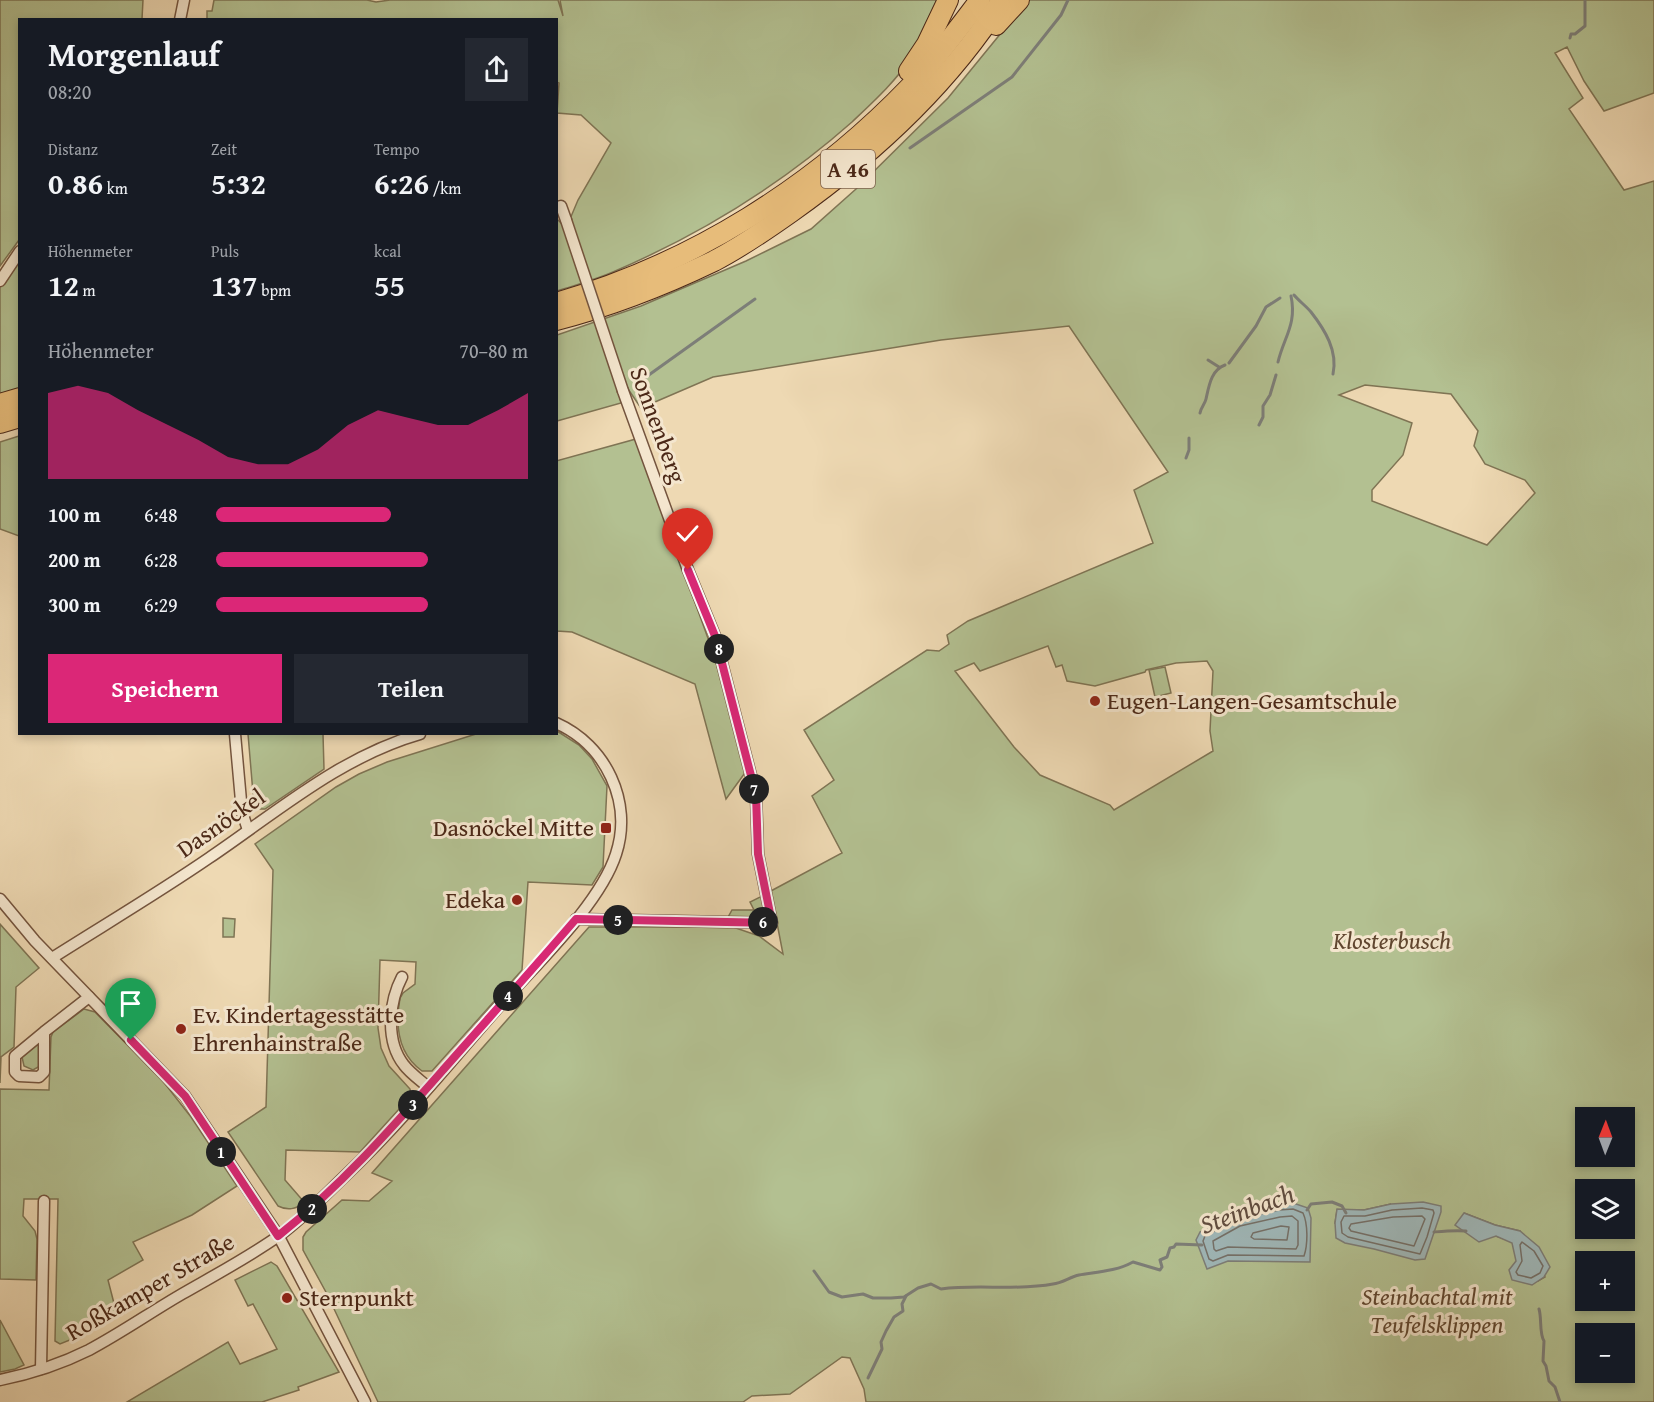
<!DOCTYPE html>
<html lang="de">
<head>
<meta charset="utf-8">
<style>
  :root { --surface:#171b24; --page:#242831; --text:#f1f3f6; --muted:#9ea1a6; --accent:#db2777 }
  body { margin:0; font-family:"Gentium Book Plus",serif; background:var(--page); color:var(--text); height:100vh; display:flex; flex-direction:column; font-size:22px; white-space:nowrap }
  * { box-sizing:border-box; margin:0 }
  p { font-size:20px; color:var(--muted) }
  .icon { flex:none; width:33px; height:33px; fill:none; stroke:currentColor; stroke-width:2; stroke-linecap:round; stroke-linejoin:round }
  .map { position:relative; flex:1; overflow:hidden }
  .drawer { position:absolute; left:18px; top:18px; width:540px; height:717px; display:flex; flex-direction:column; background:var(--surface); border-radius:0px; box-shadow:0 3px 9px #0003 }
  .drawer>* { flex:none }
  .needle { width:39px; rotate:1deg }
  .tools { position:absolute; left:1575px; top:1107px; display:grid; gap:12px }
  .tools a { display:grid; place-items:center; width:60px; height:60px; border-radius:0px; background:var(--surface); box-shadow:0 3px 9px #0003; font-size:30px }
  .pin { position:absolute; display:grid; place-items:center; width:51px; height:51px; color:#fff; margin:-62px -26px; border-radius:50% 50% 50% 0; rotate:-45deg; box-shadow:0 0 6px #0007 }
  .pin .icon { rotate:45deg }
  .km { position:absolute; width:30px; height:30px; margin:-15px; border-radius:50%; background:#222; color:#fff; font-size:16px; line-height:30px; text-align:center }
  .round { display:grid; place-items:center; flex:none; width:63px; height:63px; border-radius:0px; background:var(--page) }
  .head { display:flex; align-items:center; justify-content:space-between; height:102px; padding:0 30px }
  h1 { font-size:33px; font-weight:700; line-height:45px }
  .figures { display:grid; grid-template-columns:repeat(3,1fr); gap:9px; height:102px; padding:6px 30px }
  .figures div { display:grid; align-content:center }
  .figures b { font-size:30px; font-weight:700 }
  .figures small { font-size:16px; font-weight:400 }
  .figures p { font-size:16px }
  .chart { height:168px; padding:12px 30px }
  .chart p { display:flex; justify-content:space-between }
  .chart svg { width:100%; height:108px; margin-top:6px; fill:var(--accent); opacity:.7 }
  .primary-button { display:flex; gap:12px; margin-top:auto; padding:12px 30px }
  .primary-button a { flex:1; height:69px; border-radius:0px; background:var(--accent); color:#fff; font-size:24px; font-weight:700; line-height:69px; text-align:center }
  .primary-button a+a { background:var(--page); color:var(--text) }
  ul { padding:0 30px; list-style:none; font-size:20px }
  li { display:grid; grid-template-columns:96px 72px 1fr; align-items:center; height:45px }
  li i { height:15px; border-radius:8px; background:var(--accent) }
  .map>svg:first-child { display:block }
  .green { fill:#b3c091; stroke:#7f7454; stroke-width:1.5; fill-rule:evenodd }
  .water { fill:#9fb7b8; stroke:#7d7e78; stroke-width:1.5 }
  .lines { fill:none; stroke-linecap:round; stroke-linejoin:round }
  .shore { stroke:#757068; stroke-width:1.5 }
  .stream { stroke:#7d7e78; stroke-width:3 }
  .minor-casing { stroke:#74543e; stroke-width:13 }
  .motorway-casing { stroke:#4b2817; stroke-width:22 }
  .minor { stroke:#f4e6ce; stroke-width:10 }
  .motorway { stroke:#e7bc7a; stroke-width:20 }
  .minor-bridge-casing { stroke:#74543e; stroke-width:13; stroke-linecap:butt }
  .minor-bridge { stroke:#f4e6ce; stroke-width:10 }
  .route-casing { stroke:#fff; stroke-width:12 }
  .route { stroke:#db2777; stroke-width:8 }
  .poi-dot { fill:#8f2418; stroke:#f4e6ce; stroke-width:2 }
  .labels { text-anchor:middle; stroke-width:6; stroke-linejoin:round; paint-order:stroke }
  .shield { fill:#f4e6ce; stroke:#7e614e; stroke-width:1.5 }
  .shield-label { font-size:22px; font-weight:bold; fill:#4b2817 }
  .street-label { font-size:24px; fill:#4b2817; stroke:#f4e6ce }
  .poi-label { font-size:24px; fill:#4b2817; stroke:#f4e6ce; text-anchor:start }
  .park-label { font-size:24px; font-style:italic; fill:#60462f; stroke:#f4e6ce }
  .water-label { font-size:26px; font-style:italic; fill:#604c3f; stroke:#f4e6ce }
</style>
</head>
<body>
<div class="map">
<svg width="1654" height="1402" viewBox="0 0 1654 1402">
  <rect width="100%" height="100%" fill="#eed9b3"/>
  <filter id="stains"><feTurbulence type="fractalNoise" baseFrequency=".00333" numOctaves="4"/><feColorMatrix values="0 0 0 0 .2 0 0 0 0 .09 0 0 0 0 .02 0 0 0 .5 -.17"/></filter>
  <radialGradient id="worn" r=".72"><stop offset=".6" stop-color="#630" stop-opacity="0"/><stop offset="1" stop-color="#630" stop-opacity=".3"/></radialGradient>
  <g class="green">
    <polygon points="0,0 143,0 142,19 20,20 19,240 0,266"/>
    <path d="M214 0H367L376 2 390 0H558L563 16 560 0H937C930 19 923 42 911 58 895 82 873 102 852 122 782 184 699 235 613 272 595 280 575 285 557 291V219L560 222 570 219 578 200 611 143 581 115 557 113 559 83 556 82V20H207V11H212Z"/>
    <path d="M1028 0H1654V93L1604 111 1584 81 1567 47 1555 53 1583 98 1569 109 1624 190 1654 181V1402H866L864 1389 850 1358 842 1357 790 1394 752 1396 743 1402H378L327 1294 303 1250V1237L306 1232 342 1200 369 1201 392 1181 372 1173 589 927H733L759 936 783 954 777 923 769 892 842 853 812 796 834 780 804 730 927 650 939 651 949 644 947 635 968 621 1153 543 1134 490 1168 472 1069 326 941 340 713 377 641 408 628 389 619 392 621 403 557 421V335L641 306 746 261 811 229 856 189 948 98ZM1365 385 1451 394 1478 431 1474 446 1485 464 1525 480 1535 493 1487 545 1372 501V490L1403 455 1412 423 1339 395ZM1048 646 1056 667 1062 665 1067 681 1095 686 1145 672 1146 670 1176 663 1207 661 1213 671 1210 731 1213 751 1114 810 1110 805 1040 775 1014 747 955 671 974 663 980 671ZM1586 1118H1624V1156H1586ZM1586 1190H1624V1228H1586ZM1277 1204 1200 1232 1217 1225 1235 1213 1256 1210ZM1391 1204 1335 1223 1337 1210H1364ZM1464 1213 1495 1225 1520 1231 1545 1277 1538 1281 1513 1242 1496 1236ZM1586 1262H1624V1300H1586ZM1586 1334H1624V1372H1586Z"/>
    <polygon points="19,255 19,389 0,394 0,285"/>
    <polygon points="19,436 20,436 19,536 0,529 0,442"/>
    <polygon points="636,439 714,655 747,770 726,799 695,684 572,632 557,631 556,461"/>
    <polygon points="1165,667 1171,693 1155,697 1149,670"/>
    <path d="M557 731 579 745 592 759 607 786 603 867 592 885 528 882 522 970 432 1071H422C398 1054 395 1026 400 998L403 993 415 984 416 962 380 960 378 1028 381 1048 389 1066 410 1089 411 1096 360 1152 286 1150 285 1180 305 1203C295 1209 288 1211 278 1206L228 1132 266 1107 273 870 255 844 336 787 359 774 387 762 476 734H556Z"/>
    <polygon points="248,734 323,734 324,769 265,809 259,809 254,805"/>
    <path d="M762 896 764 908C756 921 742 919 727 919L732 910H754L750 902Z"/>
    <polygon points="223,918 235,919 234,937 223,937"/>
    <polygon points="0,924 39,968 16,987 14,1047 1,1057 0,1083"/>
    <polygon points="84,1009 95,1012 162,1080 191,1117 237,1186 192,1215 133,1242 143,1260 108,1280 117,1315 87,1333 60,1344 55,1341 58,1199 24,1199 23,1216 35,1231 37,1239 36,1280 0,1279 0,1089 49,1090 51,1037 53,1032"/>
    <polygon points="39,1043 40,1066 33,1070 24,1066 22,1057"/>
    <polygon points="271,1262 277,1266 339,1372 298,1387 299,1390 262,1402 127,1402 228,1342 240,1364 277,1349 253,1304 248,1306 235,1280"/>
    <polygon points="0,1320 24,1365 15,1369 0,1372"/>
  </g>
  <g class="water">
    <polygon points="1423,1202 1441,1206 1441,1212 1425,1259 1415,1260 1374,1249 1345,1243 1336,1238 1335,1223 1337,1209 1364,1210 1391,1204"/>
    <polygon points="1293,1203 1308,1208 1311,1218 1310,1262 1228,1261 1207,1269 1196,1240 1200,1232 1217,1225 1235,1213 1256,1210 1277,1204"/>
    <polygon points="1464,1213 1495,1225 1520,1231 1539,1247 1550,1267 1544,1277 1532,1285 1512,1280 1509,1270 1516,1261 1512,1243 1496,1236 1479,1242 1455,1225"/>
  </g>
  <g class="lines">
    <g class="shore">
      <polygon points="1422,1208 1433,1210 1434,1213 1427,1237 1420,1254 1348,1237 1342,1233 1341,1222 1344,1216 1365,1216 1392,1210"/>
      <path d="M1293 1209 1303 1213C1308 1224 1308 1244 1304 1256L1228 1255 1213 1261 1209 1259 1203 1241 1205 1236 1238 1219 1279 1210Z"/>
      <polygon points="1292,1216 1298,1221 1298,1245 1296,1249 1228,1247 1216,1251 1214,1249 1213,1241 1240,1226 1280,1217"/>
      <polygon points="1422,1216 1425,1219 1414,1246 1351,1231 1349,1228 1351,1224 1393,1217"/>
      <polygon points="1281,1226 1289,1227 1287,1240 1254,1239 1251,1237 1253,1233"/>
      <polygon points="1522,1242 1534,1251 1543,1266 1540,1273 1531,1278 1518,1275 1516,1272 1522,1261 1520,1245"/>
    </g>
    <g class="stream">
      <polyline points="1570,38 1571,34 1575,34 1585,26 1585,0"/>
      <polyline points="910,148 1012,77 1061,15 1068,0"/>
      <path d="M1294 295C1299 301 1306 306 1311 312 1325 330 1338 351 1333 374"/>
      <polyline points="1208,360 1219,367"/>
      <path d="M1278 362C1284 337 1297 324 1291 296"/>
      <polyline points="1229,363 1256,326 1266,307 1280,298"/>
      <polyline points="639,382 755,299"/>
      <path d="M1200 413C1201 407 1205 404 1206 399 1209 386 1211 370 1225 365"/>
      <polyline points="1259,425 1263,417 1263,406 1270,395 1276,375"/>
      <polyline points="1186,458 1189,450 1189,438"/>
      <polyline points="1307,1210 1311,1204 1332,1202 1342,1206 1346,1213"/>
      <path d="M1434 1232C1445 1231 1455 1230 1466 1231"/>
      <path d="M814 1271 829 1292 842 1297 863 1294 873 1298H891L904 1297 918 1288 931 1284 941 1289C978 1284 1016 1291 1053 1284 1062 1283 1070 1277 1079 1275 1097 1272 1117 1271 1133 1262L1160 1270 1162 1267 1160 1260 1167 1257 1170 1248 1174 1247 1176 1244 1202 1245"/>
      <path d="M1539 1309C1542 1319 1539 1333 1544 1341L1543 1361 1546 1366 1549 1381 1555 1387 1560 1402"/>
      <polyline points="868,1378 882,1349 881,1342 886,1331 894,1317 903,1311 902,1304 906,1296"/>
    </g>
    <g class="minor-casing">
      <g id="minor">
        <polyline points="180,20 184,0"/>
        <polyline points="556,208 561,206 566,220"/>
        <polyline points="0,281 20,251"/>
        <polyline points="235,734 242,812 248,830"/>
        <polyline points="0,899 35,941 185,1096 278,1235 365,1402"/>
        <polyline points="576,919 772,923 758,854 756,795 715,636 688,570 623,391"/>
        <path d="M52 958C104 925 158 893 209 858 277 812 340 757 420 734"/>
        <path d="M402 977C389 1002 385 1041 404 1065 410 1073 420 1080 428 1087"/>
        <polyline points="44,1032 15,1056 15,1072 19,1076 39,1077 44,1072 44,1032 89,997"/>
        <polyline points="41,1369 44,1201"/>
        <path d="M0 1380C30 1374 61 1364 89 1350 121 1333 151 1312 182 1294 215 1275 249 1257 280 1235 304 1217 324 1196 346 1175 402 1122 451 1061 502 1003 537 963 600 904 616 854 633 802 606 745 556 723"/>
      </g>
    </g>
    <g class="motorway-casing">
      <g id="motorway">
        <polyline points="996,25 1019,0"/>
        <polyline points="909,71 927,44 948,0"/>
        <path d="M556 303C692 264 814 187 911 86 936 59 958 29 980 0"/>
        <path d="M556 320C611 306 664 285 714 261 741 247 767 229 791 212 873 154 948 85 1002 0"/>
        <polyline points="0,404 20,398"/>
        <polyline points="0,423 20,417"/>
      </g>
    </g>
    <use href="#minor" class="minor"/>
    <use href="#motorway" class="motorway"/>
    <g class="minor-bridge-casing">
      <polyline id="minor-bridge" points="566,220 623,391"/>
    </g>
    <use href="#minor-bridge" class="minor-bridge"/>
  </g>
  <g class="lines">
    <g class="route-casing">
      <path id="route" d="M131 1040 185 1096 278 1236C340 1187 391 1129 443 1070 487 1020 532 970 576 919L772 923 758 854 756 795 715 636 688 570"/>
    </g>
    <use href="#route" class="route"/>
  </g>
  <g class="poi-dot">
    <circle cx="1095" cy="701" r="6"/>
    <rect x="600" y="822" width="12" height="12" rx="3"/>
    <circle cx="517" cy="900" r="6"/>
    <circle cx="181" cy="1029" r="6"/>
    <circle cx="287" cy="1298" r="6"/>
  </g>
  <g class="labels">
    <rect class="shield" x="821" y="150" width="54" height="38" rx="4.5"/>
    <g class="shield-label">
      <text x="848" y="177">A 46</text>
    </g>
    <g class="street-label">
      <text transform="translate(658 425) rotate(70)" y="8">Sonnenberg</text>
      <text transform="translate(221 823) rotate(-35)" y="8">Dasnöckel</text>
      <text transform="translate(150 1287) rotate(-30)" y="8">Roßkamper Straße</text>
    </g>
    <g class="poi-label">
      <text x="1107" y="709">Eugen-Langen-Gesamtschule</text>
      <text x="594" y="836" text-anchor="end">Dasnöckel Mitte</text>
      <text x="505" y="908" text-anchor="end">Edeka</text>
      <text x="193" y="1023">Ev. Kindertagesstätte<tspan x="193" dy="28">Ehrenhainstraße</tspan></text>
      <text x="299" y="1306">Sternpunkt</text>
    </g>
    <g class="park-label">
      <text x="1392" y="949">Klosterbusch</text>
      <text x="1437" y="1305">Steinbachtal mit<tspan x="1437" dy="28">Teufelsklippen</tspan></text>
    </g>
    <g class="water-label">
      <text transform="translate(1247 1209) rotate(-20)" y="9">Steinbach</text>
    </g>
  </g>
  <rect width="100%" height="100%" filter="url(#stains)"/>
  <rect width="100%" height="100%" fill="url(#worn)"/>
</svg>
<div class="tools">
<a><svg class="needle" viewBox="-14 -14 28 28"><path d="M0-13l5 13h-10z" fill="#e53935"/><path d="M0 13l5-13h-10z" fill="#9ea1a6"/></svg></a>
<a><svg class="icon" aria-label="layers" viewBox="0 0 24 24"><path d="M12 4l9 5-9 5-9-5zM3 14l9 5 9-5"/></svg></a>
<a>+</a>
<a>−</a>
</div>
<div class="pin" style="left:131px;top:1040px;background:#1e9e55"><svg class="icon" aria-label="arrive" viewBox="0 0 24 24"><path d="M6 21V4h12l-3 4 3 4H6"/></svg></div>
<div class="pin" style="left:688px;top:570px;background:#d93025"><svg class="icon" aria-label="check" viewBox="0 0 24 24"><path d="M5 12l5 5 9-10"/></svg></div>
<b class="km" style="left:221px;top:1152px">1</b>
<b class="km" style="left:312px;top:1209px">2</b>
<b class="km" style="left:413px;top:1105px">3</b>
<b class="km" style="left:508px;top:996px">4</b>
<b class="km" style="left:618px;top:920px">5</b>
<b class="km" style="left:763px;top:922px">6</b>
<b class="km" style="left:754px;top:789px">7</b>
<b class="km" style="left:719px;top:649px">8</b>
<section class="drawer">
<div class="head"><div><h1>Morgenlauf</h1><p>08:20</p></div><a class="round"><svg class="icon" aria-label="share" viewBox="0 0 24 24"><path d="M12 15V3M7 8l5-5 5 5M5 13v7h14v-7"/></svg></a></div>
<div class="figures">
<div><p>Distanz</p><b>0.86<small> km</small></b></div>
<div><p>Zeit</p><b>5:32</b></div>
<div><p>Tempo</p><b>6:26<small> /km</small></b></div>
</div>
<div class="figures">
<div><p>Höhenmeter</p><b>12<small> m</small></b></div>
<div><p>Puls</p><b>137<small> bpm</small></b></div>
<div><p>kcal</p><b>55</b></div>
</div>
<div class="chart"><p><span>Höhenmeter</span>70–80 m</p>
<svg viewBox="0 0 160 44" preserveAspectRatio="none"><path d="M0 44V9L10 6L20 9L30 16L40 22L50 28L60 35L70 38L80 38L90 32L100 22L110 16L120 19L130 22L140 22L150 16L160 9V44z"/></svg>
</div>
<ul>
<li><b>100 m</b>6:48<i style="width:56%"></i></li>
<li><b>200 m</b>6:28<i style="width:68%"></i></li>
<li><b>300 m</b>6:29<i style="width:68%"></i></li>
</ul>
<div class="primary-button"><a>Speichern</a><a>Teilen</a></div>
</section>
</div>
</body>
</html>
